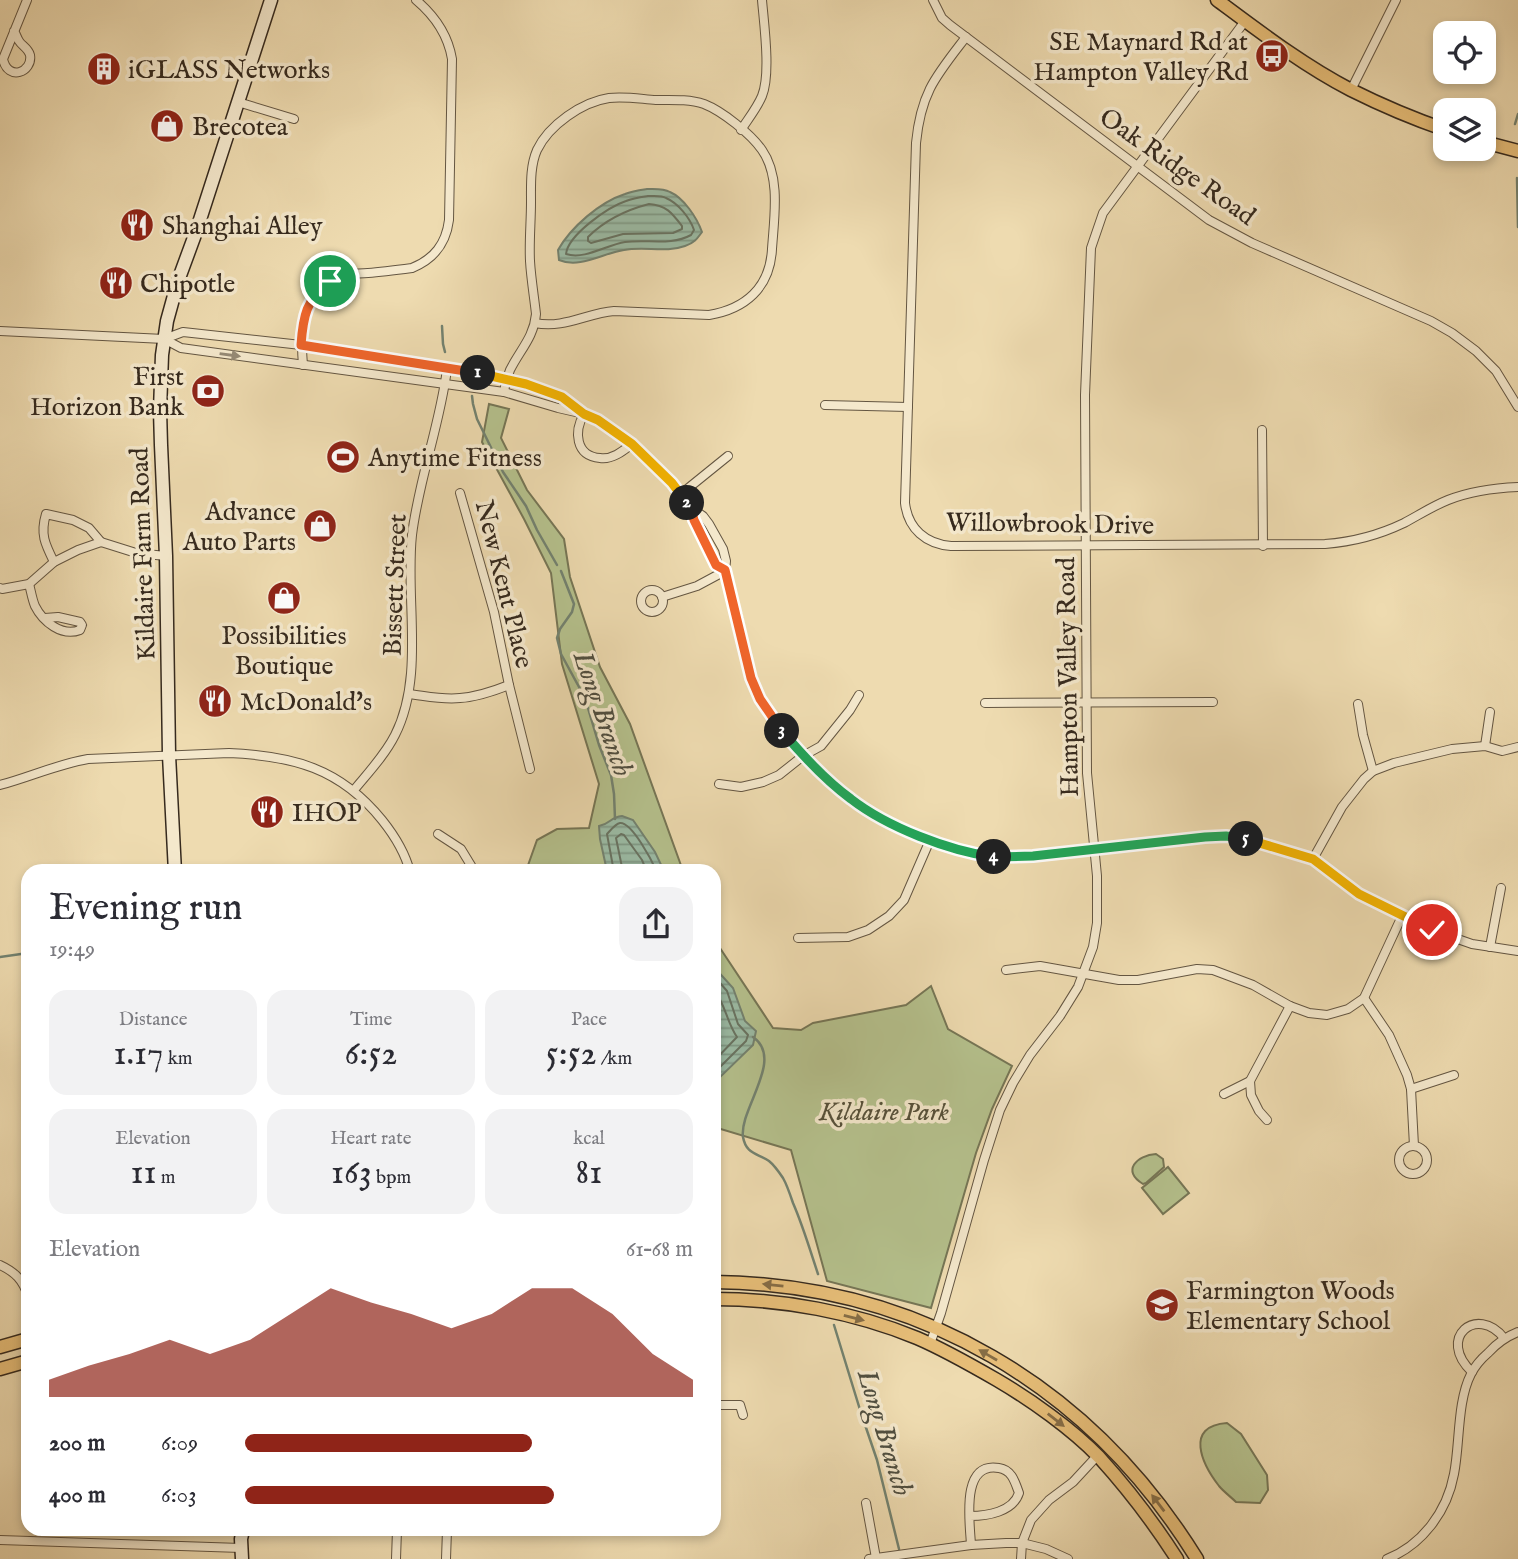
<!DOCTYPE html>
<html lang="en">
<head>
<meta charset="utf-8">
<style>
  :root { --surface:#fff; --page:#f2f2f3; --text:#2b2b33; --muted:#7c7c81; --accent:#8f2418 }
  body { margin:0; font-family:"IM FELL English",serif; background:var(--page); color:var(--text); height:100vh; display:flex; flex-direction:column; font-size:26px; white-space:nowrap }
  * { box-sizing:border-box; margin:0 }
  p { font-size:23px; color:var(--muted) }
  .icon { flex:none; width:38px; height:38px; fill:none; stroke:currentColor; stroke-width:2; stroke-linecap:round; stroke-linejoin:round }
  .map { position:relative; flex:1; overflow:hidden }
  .side { position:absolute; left:21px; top:864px; width:700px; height:672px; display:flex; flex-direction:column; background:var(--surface); border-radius:21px; box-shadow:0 4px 10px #0003 }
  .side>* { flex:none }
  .fabs { position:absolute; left:1433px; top:21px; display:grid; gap:14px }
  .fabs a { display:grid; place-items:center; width:63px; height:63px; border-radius:14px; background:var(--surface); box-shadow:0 4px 10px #0003; font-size:35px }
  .pin { position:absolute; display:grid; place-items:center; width:60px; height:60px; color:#fff; margin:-30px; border:4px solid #fff; border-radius:50%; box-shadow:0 2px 7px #0007 }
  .km { position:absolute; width:35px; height:35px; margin:-18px; border-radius:50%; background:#222; color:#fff; font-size:19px; line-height:35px; text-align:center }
  .round { display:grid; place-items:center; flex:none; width:74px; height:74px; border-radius:21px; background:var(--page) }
  .headline { display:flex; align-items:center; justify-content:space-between; height:119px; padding:0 28px }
  h1 { font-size:38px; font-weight:600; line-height:52px }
  .metrics { display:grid; grid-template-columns:repeat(3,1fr); gap:10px; height:119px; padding:7px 28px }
  .metrics div { display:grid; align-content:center; border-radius:18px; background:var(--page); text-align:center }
  .metrics b { font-size:35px; font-weight:600 }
  .metrics small { font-size:19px; font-weight:400 }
  .metrics p { font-size:19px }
  .chart { height:196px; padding:14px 28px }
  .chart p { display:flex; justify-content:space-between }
  .chart svg { width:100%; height:126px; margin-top:7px; fill:var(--accent); opacity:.7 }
  ul { padding:0 28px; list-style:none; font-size:23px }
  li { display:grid; grid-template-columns:112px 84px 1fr; align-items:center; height:52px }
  li i { height:18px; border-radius:9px; background:var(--accent) }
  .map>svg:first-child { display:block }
  .green { fill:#b5c18d; stroke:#767656; stroke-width:2 }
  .water { fill:url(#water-rules); stroke:#738270; stroke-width:2 }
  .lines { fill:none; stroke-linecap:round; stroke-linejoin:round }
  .shore { stroke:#687362; stroke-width:2 }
  .stream { stroke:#738270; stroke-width:2.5 }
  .minor-casing { stroke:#645642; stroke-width:10 }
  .secondary-casing { stroke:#362a1e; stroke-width:15 }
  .primary-casing { stroke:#362a1e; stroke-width:15 }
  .minor { stroke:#f4e8cc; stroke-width:8 }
  .secondary { stroke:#f4e8cc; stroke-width:12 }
  .primary { stroke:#e7be78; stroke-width:12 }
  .oneway { fill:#958975 }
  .oneway2 { fill:#866d46 }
  .split-1-casing { stroke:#fff; stroke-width:14 }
  .split-2-casing { stroke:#fff; stroke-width:14 }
  .split-3-casing { stroke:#fff; stroke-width:14 }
  .split-4-casing { stroke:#fff; stroke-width:14 }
  .split-5-casing { stroke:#fff; stroke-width:14 }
  .split-6-casing { stroke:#fff; stroke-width:14 }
  .split-1 { stroke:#f0652b; stroke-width:9 }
  .split-2 { stroke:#f5b400; stroke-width:9 }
  .split-3 { stroke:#f0652b; stroke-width:9 }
  .split-4 { stroke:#22a559; stroke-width:9 }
  .split-5 { stroke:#22a559; stroke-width:9 }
  .split-6 { stroke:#f5b400; stroke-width:9 }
  .labels { text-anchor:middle; stroke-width:7; stroke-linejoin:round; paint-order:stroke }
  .poi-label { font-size:26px; fill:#362a1e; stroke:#f4e8cc; text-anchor:start }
  .street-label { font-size:26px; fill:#362a1e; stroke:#f4e8cc }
  .park-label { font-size:26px; font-style:italic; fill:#56503a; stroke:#f4e8cc }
  .water-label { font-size:28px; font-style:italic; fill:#4f4e40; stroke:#f4e8cc }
</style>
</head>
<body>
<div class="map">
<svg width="1518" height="1559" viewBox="0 0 1518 1559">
  <defs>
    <pattern id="water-rules" width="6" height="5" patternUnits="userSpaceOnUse" patternTransform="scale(1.75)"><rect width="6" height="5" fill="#9bbca6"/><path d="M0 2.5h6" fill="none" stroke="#7f9987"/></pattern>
  </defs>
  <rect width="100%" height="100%" fill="#eedbb0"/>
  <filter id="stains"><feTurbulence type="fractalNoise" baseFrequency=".00286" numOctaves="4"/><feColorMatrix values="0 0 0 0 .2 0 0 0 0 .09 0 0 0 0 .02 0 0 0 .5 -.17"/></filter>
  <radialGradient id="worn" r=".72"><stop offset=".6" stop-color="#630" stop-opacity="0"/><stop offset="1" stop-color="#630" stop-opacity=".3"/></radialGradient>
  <g class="green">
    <polygon points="489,404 509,409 501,438 527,490 564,539 570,577 600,667 630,724 683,871 526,871 537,840 557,829 589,828 599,784 562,664 551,573 524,519 482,442"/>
    <polygon points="714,939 773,1028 801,1030 813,1023 906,1005 931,986 948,1029 1012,1066 992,1109 976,1153 931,1308 827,1281 791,1150 714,1127"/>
    <path d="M1156 1154 1163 1159 1164 1167 1146 1183 1143 1184C1121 1171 1137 1155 1156 1154Z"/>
    <polygon points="1168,1167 1189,1193 1163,1214 1142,1188"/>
    <path d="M1227 1423 1241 1434 1267 1475 1268 1490 1260 1503 1236 1502C1231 1497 1224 1492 1219 1486 1202 1464 1184 1426 1227 1423Z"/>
  </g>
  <g class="water">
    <path d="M647 189C654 189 663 188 670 192 684 198 697 218 702 232 697 239 694 243 685 246 666 253 644 246 624 250 603 253 580 269 559 260L558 250C571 227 600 202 625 194 632 191 640 190 647 189Z"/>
    <path d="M622 816 633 820 655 852 664 871H607L600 839 599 826C611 824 610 817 622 816Z"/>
    <polygon points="714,967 733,988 745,1021 756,1031 753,1045 714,1083"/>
  </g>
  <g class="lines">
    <g class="shore">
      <path d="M648 196C654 196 661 195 666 198 678 203 690 218 694 230L691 235C671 246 648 239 625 242 606 245 585 260 566 254 568 235 608 207 626 201 633 198 641 197 648 196Z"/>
      <path d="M649 204C666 205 672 213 682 226V229L673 233 623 234 591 243 588 241V237C605 220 626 210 649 204Z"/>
      <path d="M614 872 607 834C610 831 615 824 620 823 632 822 652 861 657 872"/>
      <polyline points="623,872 616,838 621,834 624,835 642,860 647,872"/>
      <polyline points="714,976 727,991 738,1024 748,1035 746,1041 714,1073"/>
      <path d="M714 990C725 1003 727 1023 737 1037L714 1061"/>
    </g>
    <g class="stream">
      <polyline points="1515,124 1518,114"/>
      <polyline points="1517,178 1518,227"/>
      <polyline points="442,326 443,344 445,352"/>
      <polyline points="472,396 473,404 477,419 503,472 526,506 537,530 557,565"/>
      <polyline points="561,571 574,604 572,612 560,629 557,638 561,654 585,698 599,745 611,775 614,794 615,819"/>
      <polyline points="0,957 28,953"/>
      <path d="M753 1037C785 1059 739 1109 743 1137 746 1154 757 1153 769 1161 774 1165 779 1172 783 1178 787 1185 790 1194 793 1203 803 1226 810 1250 818 1274"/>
      <polyline points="834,1325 861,1413 877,1460 899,1549"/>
    </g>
    <g class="minor-casing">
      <g id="minor">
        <polyline points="933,0 942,18 950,25 1209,220 1252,243 1431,321 1452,333 1476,351 1496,371 1518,407"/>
        <path d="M14 31C16 34 17 38 19 41 22 46 28 48 30 55 33 72 8 82 3 59L27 0"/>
        <path d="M966 37C936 76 921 92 916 143L905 503C908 529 926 544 951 546L1325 544C1352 542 1379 535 1404 523 1419 515 1433 506 1448 500 1471 491 1494 488 1518 487"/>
        <polyline points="1351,90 1396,0"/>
        <polyline points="238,102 294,119"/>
        <path d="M741 130C748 119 757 108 762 96 771 74 764 24 762 0"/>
        <polyline points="0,331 164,339 181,348 504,392 558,408 584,414"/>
        <polyline points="164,339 183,332 301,345 483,374 526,384 562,397 584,414 598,420 616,433 643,454 672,483 691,508"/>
        <path d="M303 365C300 331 302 289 340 276 349 273 359 274 368 273 382 272 397 270 412 268 434 259 446 244 449 220L452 59C448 35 435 16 416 0"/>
        <path d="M504 392C505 384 507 377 510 370 520 350 534 337 536 314 534 296 531 278 530 261 529 241 531 222 531 202 531 185 530 166 537 150 549 125 582 102 609 98 624 96 641 99 656 100 672 100 689 99 704 104 722 111 751 134 762 150 781 177 774 218 772 249 770 288 745 309 709 315L614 311C587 313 564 329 535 323"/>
        <polyline points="825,405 908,407"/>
        <path d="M584 414C574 431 575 456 600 458 612 460 623 451 632 444"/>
        <polyline points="1262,430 1263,546"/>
        <polyline points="460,493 494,612 509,685 530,769"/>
        <polyline points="681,494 728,456"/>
        <path d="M54 562C45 544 40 534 46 514L73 520 89 528 101 542"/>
        <polyline points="725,571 715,565 694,520 691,508 703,516 709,524 723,549 726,561 725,571 738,617 748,667 760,699 778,726 803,756 820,773 850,799 884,820 930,840 970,853 998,857 1033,856 1200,837 1239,838 1313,859 1359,893 1432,930 1472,944 1518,951"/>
        <path d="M29 584C31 591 32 599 35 606 43 622 62 637 80 630L82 625 80 622 58 617 45 618"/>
        <polyline points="0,588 2,589 29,584 54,562 78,550 101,542 136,553 166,556"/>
        <circle cx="652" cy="601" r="11"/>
        <polyline points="662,597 697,586 725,571"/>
        <path d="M409 694C426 696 443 700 460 698 477 697 494 691 509 685"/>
        <polyline points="985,703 1213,702"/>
        <polyline points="1358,704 1363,735 1373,771"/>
        <polyline points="1485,746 1490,712"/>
        <polyline points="719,784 741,787 763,782 779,775 803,756 821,746 850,710 859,695"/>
        <path d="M0 785C30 777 58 764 88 759L229 753C293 756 340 768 382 820 394 835 405 852 410 872"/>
        <path d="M354 790C368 773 385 755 395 735 425 676 405 599 412 535 419 478 440 425 447 369"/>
        <polyline points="438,834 461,849 475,872"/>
        <polyline points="1313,859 1342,807 1364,779 1373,771 1394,763 1452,749 1485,746 1502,751 1518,747"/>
        <polyline points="798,938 848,937 868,930 889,916 904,900 930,840"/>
        <polyline points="1490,947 1501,888"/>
        <polyline points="1006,970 1040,966 1119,980 1138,980 1197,969 1213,970 1253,985 1290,1006 1309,1013 1327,1015 1348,1009 1364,998 1402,916"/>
        <polyline points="1364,998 1389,1035 1407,1075 1411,1089 1414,1146"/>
        <polyline points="1411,1089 1454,1075"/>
        <polyline points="1224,1094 1250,1081"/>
        <polyline points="1267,1120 1259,1111 1251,1095 1250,1081 1290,1006"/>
        <circle cx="1413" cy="1160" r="14"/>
        <path d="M0 1265C15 1272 23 1280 28 1296"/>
        <polyline points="930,1344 941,1313 984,1160 1000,1110 1013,1083 1030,1055 1060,1016 1078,987 1093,947 1097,923 1097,876 1087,773 1085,395 1091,248 1103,213 1245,21"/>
        <path d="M1472 1372C1436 1338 1477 1304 1504 1338"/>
        <polyline points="714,1405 740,1405 743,1415"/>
        <polyline points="866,1503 876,1558"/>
        <path d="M970 1516C987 1516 1013 1512 1019 1493 1015 1482 1012 1470 999 1468 960 1461 970 1523 971 1545"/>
        <polyline points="0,1540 241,1548"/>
        <polyline points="396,1559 397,1530"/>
        <polyline points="446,1559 447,1530"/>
        <polyline points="869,1559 971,1545 1006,1543 1022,1543 1046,1549 1068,1559"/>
        <polyline points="1021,1559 1022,1543 1031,1520 1049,1500 1073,1482 1098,1455"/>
        <path d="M1387 1559C1422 1545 1447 1512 1454 1474 1460 1444 1457 1401 1471 1374 1475 1366 1481 1359 1488 1353 1497 1343 1505 1337 1518 1332"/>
      </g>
    </g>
    <g class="secondary-casing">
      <g id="secondary">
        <polyline points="175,872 169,755 166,556 161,445 160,410 162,355 167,321 178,281 196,232 271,0"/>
        <polyline points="242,1559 241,1539 243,1530"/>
      </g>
    </g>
    <g class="primary-casing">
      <g id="primary">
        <path d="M1217 0C1260 32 1303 65 1351 90 1381 105 1414 119 1446 130"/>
        <polyline points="1484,142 1518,151"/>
        <path d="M714 1282C918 1284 1090 1386 1197 1559"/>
        <path d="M714 1299C782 1299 854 1312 917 1338 945 1350 971 1365 997 1380 1031 1400 1072 1429 1099 1457 1128 1489 1154 1523 1177 1559"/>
        <polyline points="0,1347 28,1339"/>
        <polyline points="0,1369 28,1361"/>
      </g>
    </g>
    <use href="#minor" class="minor"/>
    <use href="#secondary" class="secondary"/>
    <use href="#primary" class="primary"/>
  </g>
  <defs><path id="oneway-solid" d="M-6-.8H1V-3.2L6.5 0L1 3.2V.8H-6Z" transform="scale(1.75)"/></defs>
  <use class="oneway" href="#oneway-solid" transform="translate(230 355) rotate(8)"/>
  <g class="oneway2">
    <use href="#oneway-solid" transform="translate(773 1285) rotate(-174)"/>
    <use href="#oneway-solid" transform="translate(854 1318) rotate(14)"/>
    <use href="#oneway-solid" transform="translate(988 1355) rotate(-150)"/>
    <use href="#oneway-solid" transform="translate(1056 1420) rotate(38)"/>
    <use href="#oneway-solid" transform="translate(1158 1503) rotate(-127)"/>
  </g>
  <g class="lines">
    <g class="split-1-casing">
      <path id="split-1" d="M330 281C306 299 303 317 301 345L478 373"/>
    </g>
    <g class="split-2-casing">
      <polyline id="split-2" points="478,373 526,384 562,397 584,414 598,420 632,444 672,483 687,503"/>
    </g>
    <g class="split-3-casing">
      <polyline id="split-3" points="687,503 691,508 694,520 716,565 725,570 751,678 760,699 782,731"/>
    </g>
    <g class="split-4-casing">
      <path id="split-4" d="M782 731C803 756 825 780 851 799 887 827 949 851 994 857"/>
    </g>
    <g class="split-5-casing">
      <polyline id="split-5" points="994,857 1033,856 1205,837 1226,836 1246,839"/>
    </g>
    <g class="split-6-casing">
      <polyline id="split-6" points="1246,839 1313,859 1359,894 1432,930"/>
    </g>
    <use href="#split-1" class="split-1"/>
    <use href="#split-2" class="split-2"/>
    <use href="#split-3" class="split-3"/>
    <use href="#split-4" class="split-4"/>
    <use href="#split-5" class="split-5"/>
    <use href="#split-6" class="split-6"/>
  </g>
  <defs>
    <g id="bus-disc" transform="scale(1.75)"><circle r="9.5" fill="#8f2418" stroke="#f4e8cc"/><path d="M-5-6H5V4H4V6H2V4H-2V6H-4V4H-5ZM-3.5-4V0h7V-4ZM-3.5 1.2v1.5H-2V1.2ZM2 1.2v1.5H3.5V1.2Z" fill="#fff"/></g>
    <g id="building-disc" transform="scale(1.75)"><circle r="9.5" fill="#8f2418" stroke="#f4e8cc"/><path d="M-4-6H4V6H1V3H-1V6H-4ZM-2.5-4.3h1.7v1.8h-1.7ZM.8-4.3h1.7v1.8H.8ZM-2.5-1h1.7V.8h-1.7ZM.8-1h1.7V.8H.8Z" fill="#fff"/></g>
    <g id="shop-disc" transform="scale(1.75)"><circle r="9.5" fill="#8f2418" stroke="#f4e8cc"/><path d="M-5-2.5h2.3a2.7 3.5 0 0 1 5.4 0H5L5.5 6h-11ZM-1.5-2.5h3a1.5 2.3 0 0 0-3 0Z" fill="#fff"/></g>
    <g id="restaurant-disc" transform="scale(1.75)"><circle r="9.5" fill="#8f2418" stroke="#f4e8cc"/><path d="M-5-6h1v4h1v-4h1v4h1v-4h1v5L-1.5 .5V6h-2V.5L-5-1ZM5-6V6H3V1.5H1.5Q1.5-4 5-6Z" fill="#fff"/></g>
    <g id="bank-disc" transform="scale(1.75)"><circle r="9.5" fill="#8f2418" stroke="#f4e8cc"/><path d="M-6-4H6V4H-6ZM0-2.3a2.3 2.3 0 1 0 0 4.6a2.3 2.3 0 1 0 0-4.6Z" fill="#fff"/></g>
    <g id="stadium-disc" transform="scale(1.75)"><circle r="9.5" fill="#8f2418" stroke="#f4e8cc"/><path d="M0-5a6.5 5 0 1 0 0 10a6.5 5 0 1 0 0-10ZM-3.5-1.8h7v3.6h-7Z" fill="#fff"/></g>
    <g id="school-disc" transform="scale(1.75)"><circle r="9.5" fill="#8f2418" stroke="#f4e8cc"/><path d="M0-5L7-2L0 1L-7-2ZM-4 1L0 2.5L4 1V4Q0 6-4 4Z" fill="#fff"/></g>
  </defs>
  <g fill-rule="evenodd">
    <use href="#bus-disc" x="1272" y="56"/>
    <use href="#building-disc" x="104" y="69"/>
    <use href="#shop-disc" x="167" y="126"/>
    <use href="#restaurant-disc" x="137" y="225"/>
    <use href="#restaurant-disc" x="116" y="283"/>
    <use href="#bank-disc" x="208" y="391"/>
    <use href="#stadium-disc" x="343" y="457"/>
    <use href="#shop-disc" x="320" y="526"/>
    <use href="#shop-disc" x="284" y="598"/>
    <use href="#restaurant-disc" x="215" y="701"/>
    <use href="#restaurant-disc" x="267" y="812"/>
    <use href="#school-disc" x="1162" y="1305"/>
  </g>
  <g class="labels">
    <g class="poi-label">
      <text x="1248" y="50" text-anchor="end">SE Maynard Rd at<tspan x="1248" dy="30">Hampton Valley Rd</tspan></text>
      <text x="128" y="78">iGLASS Networks</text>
      <text x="192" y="135">Brecotea</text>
      <text x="162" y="234">Shanghai Alley</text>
      <text x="140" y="292">Chipotle</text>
      <text x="184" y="385" text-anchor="end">First<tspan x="184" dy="30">Horizon Bank</tspan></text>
      <text x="368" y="466">Anytime Fitness</text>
      <text x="296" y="520" text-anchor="end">Advance<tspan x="296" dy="30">Auto Parts</tspan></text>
      <text x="284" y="644" text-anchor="middle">Possibilities<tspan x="284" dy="30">Boutique</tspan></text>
      <text x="240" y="710">McDonald's</text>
      <text x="292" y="821">IHOP</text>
      <text x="1186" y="1299">Farmington Woods<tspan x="1186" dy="30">Elementary School</tspan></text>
    </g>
    <g class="street-label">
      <text transform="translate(1178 166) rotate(35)" y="9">Oak Ridge Road</text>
      <text transform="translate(1050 523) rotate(1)" y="9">Willowbrook Drive</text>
      <text transform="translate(142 554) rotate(-92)" y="9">Kildaire Farm Road</text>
      <text transform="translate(505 584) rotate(76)" y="9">New Kent Place</text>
      <text transform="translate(394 585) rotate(-88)" y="9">Bissett Street</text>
      <text transform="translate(1067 677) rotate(-91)" y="9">Hampton Valley Road</text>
    </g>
    <g class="park-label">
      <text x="884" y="1120">Kildaire Park</text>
    </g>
    <g class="water-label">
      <text transform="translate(604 713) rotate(71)" y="10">Long Branch</text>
      <text transform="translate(886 1432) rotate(73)" y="10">Long Branch</text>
    </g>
  </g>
  <rect width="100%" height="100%" filter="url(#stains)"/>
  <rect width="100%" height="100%" fill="url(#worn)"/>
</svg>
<div class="fabs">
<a><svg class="icon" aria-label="locate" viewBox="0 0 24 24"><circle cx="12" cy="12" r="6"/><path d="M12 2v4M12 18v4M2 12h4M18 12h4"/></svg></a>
<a><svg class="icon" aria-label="layers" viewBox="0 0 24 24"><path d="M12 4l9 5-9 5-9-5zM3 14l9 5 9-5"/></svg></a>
</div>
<div class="pin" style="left:330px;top:281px;background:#1e9e55"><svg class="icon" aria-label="arrive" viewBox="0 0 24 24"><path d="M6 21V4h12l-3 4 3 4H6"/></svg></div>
<div class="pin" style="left:1432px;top:930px;background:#d93025"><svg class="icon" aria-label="check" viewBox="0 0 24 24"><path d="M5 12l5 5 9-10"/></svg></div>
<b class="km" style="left:478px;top:373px">1</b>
<b class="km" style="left:687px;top:503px">2</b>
<b class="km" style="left:782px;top:731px">3</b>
<b class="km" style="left:994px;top:857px">4</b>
<b class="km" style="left:1246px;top:839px">5</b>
<section class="side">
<div class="headline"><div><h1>Evening run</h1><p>19:49</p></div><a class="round"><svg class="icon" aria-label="share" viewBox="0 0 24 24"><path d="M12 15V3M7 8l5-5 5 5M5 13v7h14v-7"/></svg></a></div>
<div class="metrics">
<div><p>Distance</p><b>1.17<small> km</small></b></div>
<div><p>Time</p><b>6:52</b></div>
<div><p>Pace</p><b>5:52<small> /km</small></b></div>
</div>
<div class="metrics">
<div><p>Elevation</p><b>11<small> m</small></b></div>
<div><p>Heart rate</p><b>163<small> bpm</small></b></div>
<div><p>kcal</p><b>81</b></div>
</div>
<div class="chart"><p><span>Elevation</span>61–68 m</p>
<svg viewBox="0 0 160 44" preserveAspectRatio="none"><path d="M0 44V38L10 33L20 29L30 24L40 29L50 24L60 15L70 6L80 11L90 15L100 20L110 15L120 6L130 6L140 15L150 29L160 38V44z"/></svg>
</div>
<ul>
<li><b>200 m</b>6:09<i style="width:64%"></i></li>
<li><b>400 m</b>6:03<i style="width:69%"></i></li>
</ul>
</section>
</div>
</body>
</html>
